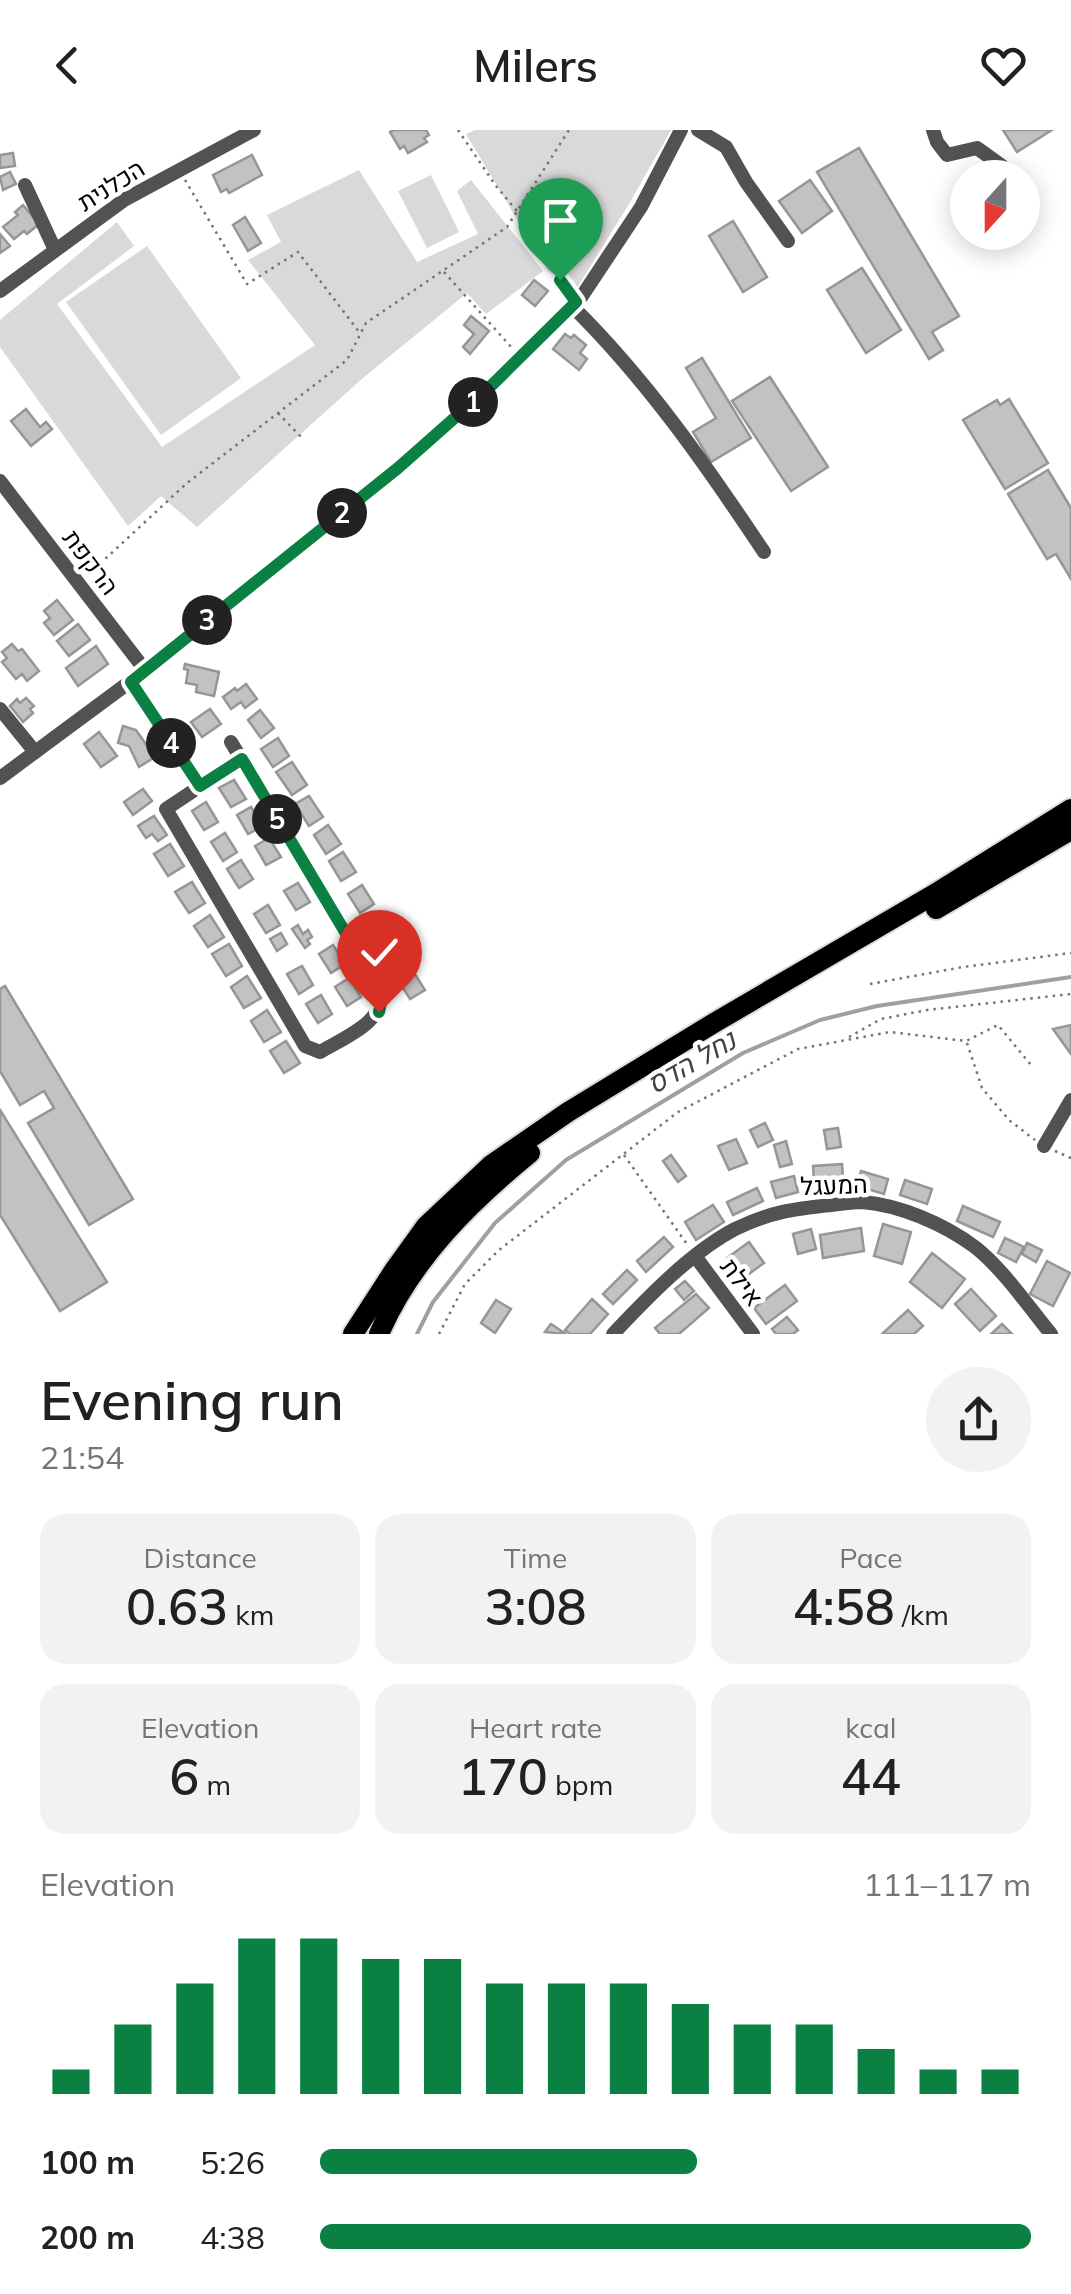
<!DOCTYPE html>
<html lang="en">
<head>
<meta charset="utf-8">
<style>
  :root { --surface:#fff; --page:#f2f2f2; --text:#202124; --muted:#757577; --accent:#0b8043 }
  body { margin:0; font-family:Mulish,Heebo,sans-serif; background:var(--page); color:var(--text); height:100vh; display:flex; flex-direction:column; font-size:38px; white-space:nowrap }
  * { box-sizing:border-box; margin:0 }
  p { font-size:32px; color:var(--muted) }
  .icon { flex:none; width:55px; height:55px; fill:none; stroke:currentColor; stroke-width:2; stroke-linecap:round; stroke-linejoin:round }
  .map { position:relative; height:1204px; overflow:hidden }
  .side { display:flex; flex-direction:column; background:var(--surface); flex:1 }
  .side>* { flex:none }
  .needle { width:65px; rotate:201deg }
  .buttons { position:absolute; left:950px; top:30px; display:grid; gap:20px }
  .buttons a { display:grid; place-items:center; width:90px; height:90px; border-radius:50%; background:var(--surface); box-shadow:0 5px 25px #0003; font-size:50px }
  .pin { position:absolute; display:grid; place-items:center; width:85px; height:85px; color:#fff; margin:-102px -42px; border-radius:50% 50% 50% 0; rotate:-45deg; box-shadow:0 0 10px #0007 }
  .pin .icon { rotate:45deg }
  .km { position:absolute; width:50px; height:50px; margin:-25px; border-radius:50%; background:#222; color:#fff; font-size:28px; line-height:50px; text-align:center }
  .round { display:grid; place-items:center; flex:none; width:105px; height:105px; border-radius:52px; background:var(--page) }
  .summary { display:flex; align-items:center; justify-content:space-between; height:170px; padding:0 40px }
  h1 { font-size:55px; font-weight:600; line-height:75px }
  .figures { display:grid; grid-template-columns:repeat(3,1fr); gap:15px; height:170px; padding:10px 40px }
  .figures div { display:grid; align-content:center; border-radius:25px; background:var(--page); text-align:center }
  .figures b { font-size:50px; font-weight:600 }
  .figures small { font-size:28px; font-weight:400 }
  .figures p { font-size:28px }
  .chart { height:280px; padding:20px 40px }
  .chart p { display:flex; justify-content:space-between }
  .chart svg { width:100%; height:180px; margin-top:10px; stroke:var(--accent); stroke-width:6 }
  ul { padding:0 40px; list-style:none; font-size:32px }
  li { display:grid; grid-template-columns:160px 120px 1fr; align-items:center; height:75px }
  li i { height:25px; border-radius:12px; background:var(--accent) }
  header { display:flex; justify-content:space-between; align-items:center; height:130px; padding:0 40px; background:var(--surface); font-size:45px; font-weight:600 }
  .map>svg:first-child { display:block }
  .green { fill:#d9d9d9 }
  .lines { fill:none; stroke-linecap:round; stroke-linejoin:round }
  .stream { stroke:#a0a0a0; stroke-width:4 }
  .building { fill:#c2c2c2; stroke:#969696; stroke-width:2.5 }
  .highway-casing { stroke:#dbdbdb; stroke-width:24 }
  .path { stroke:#747474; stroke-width:2.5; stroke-dasharray:2.5 5; stroke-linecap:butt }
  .minor { stroke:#525252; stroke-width:14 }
  .highway { stroke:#000; stroke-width:20 }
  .route-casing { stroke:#fff; stroke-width:20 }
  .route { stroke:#0b8043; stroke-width:12 }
  .labels { text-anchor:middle; stroke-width:9; stroke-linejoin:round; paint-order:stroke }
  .street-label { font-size:25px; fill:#000; stroke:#fff }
  .water-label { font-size:28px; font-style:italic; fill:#414141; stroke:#fff }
</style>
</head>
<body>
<header><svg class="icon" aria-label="back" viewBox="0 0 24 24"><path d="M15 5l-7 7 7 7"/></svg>Milers<svg class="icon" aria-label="heart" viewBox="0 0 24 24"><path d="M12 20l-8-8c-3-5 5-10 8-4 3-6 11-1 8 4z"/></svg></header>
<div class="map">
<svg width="1071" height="1204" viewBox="0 0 1071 1204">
  <rect width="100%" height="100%" fill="#fff"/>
  <g class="green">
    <polygon points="475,0 671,0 629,74 577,158 548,141 466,4"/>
    <polygon points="359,40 417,132 478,104 457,61 471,50 543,141 486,184 467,163 363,248 197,397 161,366 128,396 0,217 0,190 117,92 134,116 57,174 162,317 315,215 248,130 281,112 267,85"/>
    <polygon points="431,45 459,102 427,118 398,61"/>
    <polygon points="147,116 241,248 161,305 66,172"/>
  </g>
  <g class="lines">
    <polyline class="stream" points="417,1204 433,1172 495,1093 566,1030 743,923 820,890 877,876 1071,847"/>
  </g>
  <g class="building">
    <polygon points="394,0 426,0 429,5 424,8 427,12 408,23 404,16 400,19 390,2"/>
    <polygon points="1003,0 1052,0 1017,22"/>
    <polygon points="859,18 959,186 932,202 943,220 929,229 817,42"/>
    <polygon points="13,23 15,36 0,38 0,25"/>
    <polygon points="252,25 262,45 229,63 227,59 221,62 213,45"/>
    <polygon points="10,42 16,54 3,60 0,47"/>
    <polygon points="810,50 832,81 802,103 779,71"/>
    <polygon points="23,75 39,94 27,104 24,101 14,109 3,97 18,85 15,82"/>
    <polygon points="245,87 261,113 248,121 233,95"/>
    <polygon points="733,91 767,147 743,162 709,106"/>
    <polygon points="0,104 10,116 0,123"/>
    <polygon points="862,138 901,200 866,223 827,160"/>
    <polygon points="534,150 548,161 535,176 522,165"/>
    <polygon points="471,186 489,201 470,224 463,217 474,204 464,195"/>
    <polygon points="565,204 571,208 574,205 586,215 580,223 587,229 579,240 553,219"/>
    <polygon points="702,228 751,308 711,332 693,302 716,288 686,238"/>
    <polygon points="770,247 828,337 791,361 732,271"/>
    <polygon points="1009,269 1048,333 1005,359 963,290 997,270 1000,275"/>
    <polygon points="26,279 40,297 46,292 52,299 31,316 11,291"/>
    <polygon points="1048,340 1071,378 1071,449 1056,424 1047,429 1008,364"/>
    <polygon points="57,470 73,490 54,505 44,493 50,488 44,481"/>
    <polygon points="78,494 90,510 69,526 57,511"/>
    <polygon points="12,514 18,521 22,519 39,541 27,551 22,544 16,549 2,532 7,528 2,522"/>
    <polygon points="96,516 108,534 78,556 66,538"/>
    <polygon points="185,534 219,542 214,566 196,562 197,555 186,553 188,540 184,539"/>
    <polygon points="246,554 257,569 245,578 241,572 231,579 223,567 235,558 237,561"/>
    <polygon points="26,568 34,576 30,579 33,583 23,592 10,576 17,569 20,573"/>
    <polygon points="210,579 221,594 202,607 191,592"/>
    <polygon points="260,580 274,598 261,608 248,590"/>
    <polygon points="123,596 136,600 155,627 139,637 129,616 118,613"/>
    <polygon points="99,602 117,626 101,637 84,614"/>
    <polygon points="278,608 289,626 273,637 261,619"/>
    <polygon points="292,632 307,655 292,665 276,642"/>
    <polygon points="234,650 246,669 231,677 219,658"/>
    <polygon points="143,659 152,671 133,685 124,672"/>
    <polygon points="309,666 323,687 309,696 295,674"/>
    <polygon points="206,672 218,692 204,700 192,681"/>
    <polygon points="251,677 263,696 248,704 237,685"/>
    <polygon points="154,686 167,705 158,711 152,704 146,708 138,696"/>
    <polygon points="328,695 341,714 326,724 314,705"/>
    <polygon points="225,703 237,722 223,731 211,712"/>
    <polygon points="269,708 281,727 266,735 255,716"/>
    <polygon points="170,714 184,736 168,746 154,724"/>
    <polygon points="343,722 356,742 341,751 329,731"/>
    <polygon points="241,730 253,749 239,758 227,739"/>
    <polygon points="192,752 205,773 189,783 175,762"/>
    <polygon points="298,753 310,772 296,780 284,761"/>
    <polygon points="362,755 374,774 360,783 348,764"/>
    <polygon points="268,775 280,795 266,803 254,784"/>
    <polygon points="380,783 392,802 377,811 366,792"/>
    <polygon points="210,785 224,807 208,817 194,796"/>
    <polygon points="298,795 303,804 308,800 312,807 307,810 310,814 305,818 292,799"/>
    <polygon points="281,803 287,814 277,821 270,809"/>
    <polygon points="397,813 408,832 394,841 382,822"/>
    <polygon points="229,814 242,836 226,846 212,824"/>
    <polygon points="333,815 345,834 331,843 319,824"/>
    <polygon points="302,836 313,855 299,864 287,844"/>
    <polygon points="413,841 425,860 410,869 398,850"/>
    <polygon points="247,846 261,868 244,878 231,857"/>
    <polygon points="349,848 361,867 347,876 335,857"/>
    <polygon points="5,856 133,1069 89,1095 28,993 54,978 44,961 20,975 0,941 0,859"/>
    <polygon points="321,865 332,884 318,893 306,874"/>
    <polygon points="267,880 281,902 264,912 251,891"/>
    <polygon points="1071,895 1071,924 1053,899"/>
    <polygon points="286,911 300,933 284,943 270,921"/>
    <polygon points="0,980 107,1152 60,1181 0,1085"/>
    <polygon points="765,993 773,1010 758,1017 750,1000"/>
    <polygon points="838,998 841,1017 827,1019 824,1000"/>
    <polygon points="736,1009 747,1033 729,1040 718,1016"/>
    <polygon points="786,1011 792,1034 780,1037 774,1015"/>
    <polygon points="671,1025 686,1046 678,1052 663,1031"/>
    <polygon points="842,1034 844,1061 815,1064 813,1036"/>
    <polygon points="861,1041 888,1049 884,1064 857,1056"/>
    <polygon points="794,1046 798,1062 776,1068 771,1052"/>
    <polygon points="905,1050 932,1059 927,1074 900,1065"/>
    <polygon points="757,1058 763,1071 733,1085 727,1072"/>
    <polygon points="713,1075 724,1092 696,1110 685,1092"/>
    <polygon points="963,1076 1000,1092 993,1107 957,1091"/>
    <polygon points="883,1094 911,1102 902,1134 874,1126"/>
    <polygon points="861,1098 864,1121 823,1128 820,1105"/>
    <polygon points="811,1099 816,1119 798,1124 793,1104"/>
    <polygon points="664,1107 673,1117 646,1142 637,1131"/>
    <polygon points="1005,1108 1024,1117 1016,1132 998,1123"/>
    <polygon points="749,1112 764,1133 742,1149 727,1128"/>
    <polygon points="1027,1113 1042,1120 1036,1132 1022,1124"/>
    <polygon points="932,1123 965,1149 942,1178 910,1152"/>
    <polygon points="1047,1131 1070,1143 1053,1176 1030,1164"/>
    <polygon points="627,1140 637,1150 613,1174 603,1164"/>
    <polygon points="685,1151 694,1161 684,1170 675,1159"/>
    <polygon points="785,1155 797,1171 766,1194 754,1178"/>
    <polygon points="971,1159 996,1186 980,1201 955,1174"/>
    <polygon points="696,1164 709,1178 679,1204 660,1204 655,1198"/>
    <polygon points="592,1169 608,1184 590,1204 570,1204 565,1200"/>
    <polygon points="496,1170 511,1179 495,1203 481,1193"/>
    <polygon points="908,1180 923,1196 914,1204 882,1204"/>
    <polygon points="787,1187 798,1200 793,1204 776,1204 772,1199"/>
    <polygon points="551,1194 566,1204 545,1202"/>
    <polygon points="1002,1194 1012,1204 991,1204"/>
  </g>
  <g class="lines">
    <g class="highway-casing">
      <g id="highway">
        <polyline points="936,779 1071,700"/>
        <polyline points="353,1204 395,1139 426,1096 491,1035 568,982 714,893 933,765 1071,679"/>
        <path d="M379 1204C411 1130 469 1073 530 1023"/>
      </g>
    </g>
    <g class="path">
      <polyline points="458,0 496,56 526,92 559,150 569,163"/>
      <polyline points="185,50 247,154 298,122 360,203"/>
      <polyline points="444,142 512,218"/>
      <polyline points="278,283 304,310"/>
      <polyline points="89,444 187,353 347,230 366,193 507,97 569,0"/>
      <polyline points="870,854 963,837 1071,823"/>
      <polyline points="849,907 881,889 927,880 1071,864"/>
      <polyline points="967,913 982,958 1009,990 1035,1010"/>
      <polyline points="1055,1021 1071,1028"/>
      <polyline points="624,1025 689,1117"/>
      <polyline points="439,1204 465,1154 499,1120 678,982 798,919 890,902 966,911 998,895 1031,935"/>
    </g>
    <g class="minor">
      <polyline points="698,0 726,17 746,52 788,111"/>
      <polyline points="933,0 937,12 947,25 977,18 1002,36"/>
      <polyline points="25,55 55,120"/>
      <polyline points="0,161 124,70 254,0"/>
      <path d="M572 176C647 250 706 335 764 422"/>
      <polyline points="0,351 145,540"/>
      <polyline points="131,551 200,657"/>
      <polyline points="0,579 35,622"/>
      <path d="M231 612 379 859C390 890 343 908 320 922L305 916 301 909 166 679 241 629"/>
      <polyline points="0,648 131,551 295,421 398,338 493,254 582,166 641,77 681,0"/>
      <polyline points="1044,1016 1071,970"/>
      <polyline points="695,1126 753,1204"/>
      <path d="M613 1204C647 1168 691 1122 735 1099 770 1082 793 1079 831 1075 841 1074 852 1072 862 1072 900 1075 944 1094 975 1117 1002 1138 1029 1177 1051 1204"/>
    </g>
    <use href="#highway" class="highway"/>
  </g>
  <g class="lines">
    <g class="route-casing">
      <polyline id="route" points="379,882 382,868 379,859 242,629 200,656 131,552 398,338 493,254 576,172 560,150"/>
    </g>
    <use href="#route" class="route"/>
  </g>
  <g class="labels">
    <g class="street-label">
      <text transform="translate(111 55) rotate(-32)" y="9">הכלנית</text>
      <text transform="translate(91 432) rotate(53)" y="9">הרקפת</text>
      <text transform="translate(834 1055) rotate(-2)" y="9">המעגל</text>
      <text transform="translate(742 1152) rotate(53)" y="9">אילת</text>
    </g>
    <g class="water-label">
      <text transform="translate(691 932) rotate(-30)" y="10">נחל הדס</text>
    </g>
  </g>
</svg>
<div class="buttons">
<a><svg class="needle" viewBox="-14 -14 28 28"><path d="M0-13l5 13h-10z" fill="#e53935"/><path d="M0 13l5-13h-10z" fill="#757577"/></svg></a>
</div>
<div class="pin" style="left:560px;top:150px;background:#1e9e55"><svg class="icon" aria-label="arrive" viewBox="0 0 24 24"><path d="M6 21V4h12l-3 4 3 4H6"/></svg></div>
<div class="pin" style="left:379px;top:882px;background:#d93025"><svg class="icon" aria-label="check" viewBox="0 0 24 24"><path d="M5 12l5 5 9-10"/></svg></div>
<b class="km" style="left:473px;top:272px">1</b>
<b class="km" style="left:342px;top:383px">2</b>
<b class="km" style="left:207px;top:490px">3</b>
<b class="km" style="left:171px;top:613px">4</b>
<b class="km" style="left:277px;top:689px">5</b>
</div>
<section class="side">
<div class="summary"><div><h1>Evening run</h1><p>21:54</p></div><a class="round"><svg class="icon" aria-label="share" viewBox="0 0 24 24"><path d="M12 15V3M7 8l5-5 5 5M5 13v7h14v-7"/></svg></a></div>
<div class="figures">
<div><p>Distance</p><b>0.63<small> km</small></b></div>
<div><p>Time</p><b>3:08</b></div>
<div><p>Pace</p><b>4:58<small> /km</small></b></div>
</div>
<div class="figures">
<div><p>Elevation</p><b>6<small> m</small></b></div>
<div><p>Heart rate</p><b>170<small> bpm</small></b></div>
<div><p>kcal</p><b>44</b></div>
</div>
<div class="chart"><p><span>Elevation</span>111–117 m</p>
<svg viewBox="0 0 160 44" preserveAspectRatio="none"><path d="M5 44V38M15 44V27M25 44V17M35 44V6M45 44V6M55 44V11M65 44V11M75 44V17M85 44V17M95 44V17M105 44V22M115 44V27M125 44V27M135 44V33M145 44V38M155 44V38"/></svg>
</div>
<ul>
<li><b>100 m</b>5:26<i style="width:53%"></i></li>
<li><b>200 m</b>4:38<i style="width:100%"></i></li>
</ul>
</section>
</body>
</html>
